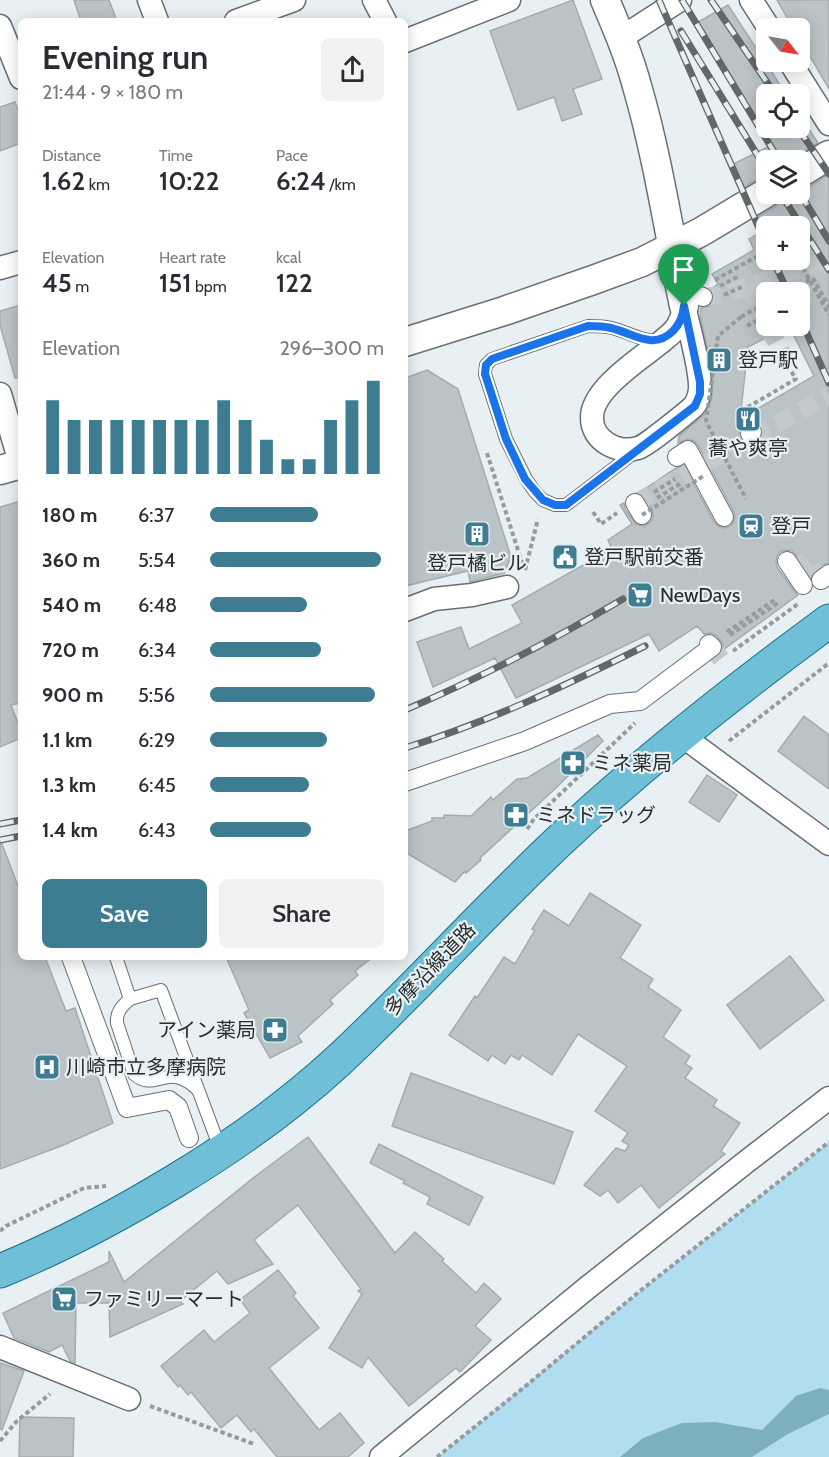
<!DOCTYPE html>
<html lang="en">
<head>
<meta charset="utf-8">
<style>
  :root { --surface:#fff; --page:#f2f2f3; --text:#2b2b33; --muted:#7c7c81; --accent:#3e7c92 }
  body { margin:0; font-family:Cabin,"Noto Sans JP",sans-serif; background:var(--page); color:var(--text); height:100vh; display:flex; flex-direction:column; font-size:22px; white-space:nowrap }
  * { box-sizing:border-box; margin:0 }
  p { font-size:20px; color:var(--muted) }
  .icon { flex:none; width:33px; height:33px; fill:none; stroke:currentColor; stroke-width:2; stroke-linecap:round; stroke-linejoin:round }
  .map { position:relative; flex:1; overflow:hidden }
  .sheet { position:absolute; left:18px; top:18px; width:390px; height:942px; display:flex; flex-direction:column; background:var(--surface); border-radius:9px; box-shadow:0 3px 15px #0003 }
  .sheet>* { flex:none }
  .needle { width:39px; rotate:121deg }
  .tools { position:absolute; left:756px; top:18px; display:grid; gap:12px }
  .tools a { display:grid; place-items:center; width:54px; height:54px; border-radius:9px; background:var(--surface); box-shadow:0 3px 15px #0003; font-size:30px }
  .pin { position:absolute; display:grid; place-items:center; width:51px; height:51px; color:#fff; margin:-62px -26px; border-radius:50% 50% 50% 0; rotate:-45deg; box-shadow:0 0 6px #0007 }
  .pin .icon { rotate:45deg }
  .round { display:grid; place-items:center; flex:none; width:63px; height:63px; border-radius:9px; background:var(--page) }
  .summary { display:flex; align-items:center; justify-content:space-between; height:102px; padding:0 24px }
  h1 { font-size:33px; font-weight:600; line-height:45px }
  .stats { display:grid; grid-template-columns:repeat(3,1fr); gap:9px; height:102px; padding:6px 24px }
  .stats div { display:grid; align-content:center }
  .stats b { font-size:26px; font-weight:600 }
  .stats small { font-size:16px; font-weight:400 }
  .stats p { font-size:16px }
  .chart { height:168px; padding:12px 24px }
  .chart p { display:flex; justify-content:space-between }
  .chart svg { width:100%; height:108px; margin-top:6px; stroke:var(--accent); stroke-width:6 }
  .cta { display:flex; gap:12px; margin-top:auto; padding:12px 24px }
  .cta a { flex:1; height:69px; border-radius:9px; background:var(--accent); color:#fff; font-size:24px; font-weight:600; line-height:69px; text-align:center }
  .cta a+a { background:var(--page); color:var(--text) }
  ul { padding:0 24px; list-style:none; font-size:20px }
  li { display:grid; grid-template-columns:96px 72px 1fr; align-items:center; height:45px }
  li i { height:15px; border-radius:8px; background:var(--accent) }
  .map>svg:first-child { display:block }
  .green { fill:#b0def0 }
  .water { fill:#7dafc2 }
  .building { fill:#bcc3c6; stroke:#a5acaf; stroke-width:1.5; fill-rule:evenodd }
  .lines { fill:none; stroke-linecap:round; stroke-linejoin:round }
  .pedestrian-tunnel { stroke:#c3c9cc; stroke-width:18; stroke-dasharray:18 9; stroke-linecap:butt }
  .service-casing { stroke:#697072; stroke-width:14 }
  .pedestrian-casing { stroke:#697072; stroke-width:20 }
  .minor-casing { stroke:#697072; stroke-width:25 }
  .tertiary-casing { stroke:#697072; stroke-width:31 }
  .primary-casing { stroke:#18718a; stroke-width:35 }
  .path { stroke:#969b9d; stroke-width:4; stroke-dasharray:4.5 3; stroke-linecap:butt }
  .service { stroke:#fff; stroke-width:12 }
  .pedestrian { stroke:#fff; stroke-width:18 }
  .minor { stroke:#fff; stroke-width:22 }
  .tertiary { stroke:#fff; stroke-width:28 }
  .primary { stroke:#6fc0d6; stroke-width:33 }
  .rail-casing { stroke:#636769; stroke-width:7 }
  .rail { stroke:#e9f0f3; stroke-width:4.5; stroke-dasharray:14; stroke-linecap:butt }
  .path-bridge { stroke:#969b9d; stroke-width:4; stroke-dasharray:4.5 3; stroke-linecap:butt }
  .route-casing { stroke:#fff; stroke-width:12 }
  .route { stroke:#1a73e8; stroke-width:8 }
  .labels { text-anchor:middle; stroke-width:4.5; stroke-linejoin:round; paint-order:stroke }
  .poi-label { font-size:20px; fill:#2a2d2e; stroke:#e9f0f3; text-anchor:start }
  .street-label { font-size:20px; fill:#2a2d2e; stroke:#e9f0f3 }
</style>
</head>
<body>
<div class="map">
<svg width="829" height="1457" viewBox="0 0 829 1457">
  <rect width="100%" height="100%" fill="#e9f0f3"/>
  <polygon class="green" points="829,1142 829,1457 438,1457 640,1291"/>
  <polygon class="water" points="820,1388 829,1390 829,1414 788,1434 752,1457 620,1457 643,1438 682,1423 715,1422 762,1430 796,1396"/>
  <g class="building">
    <polygon points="74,0 109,0 117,21 81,21"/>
    <polygon points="573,0 602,79 573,89 582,114 562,121 554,97 518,110 490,31"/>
    <polygon points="777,0 829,0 829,89 800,39 800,28 793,28"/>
    <polygon points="728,5 786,94 766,94 766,128 800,128 800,115 818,143 790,160 766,160 766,177 758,179 744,187 733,164 768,147 698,22"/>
    <polygon points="15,102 21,117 21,143 0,151 0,107"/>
    <path d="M829 174V563L822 565 814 571 811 576 796 555 792 551 786 550 780 552 777 556 776 561 777 567 794 591 798 595 723 650V644L717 636 711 633 704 634 697 626 659 651 649 634 516 698 495 658 433 687 417 642 461 627 469 649 522 623 512 605 612 549 608 540 632 524 620 505 624 503 625 509 636 524 643 526 648 524 652 520 653 516 652 510 645 497 639 493 676 468 684 466 714 522 718 526 724 528 729 527 733 523 735 518 734 512 698 445 694 441 688 439 678 443 679 436 705 414 712 397 713 375 700 315 701 308 710 306 714 300V294L711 289 718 284 712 274 754 250 749 239 765 230 758 217 775 207 780 201 782 194H800V189L809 187ZM766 226H800V260H766ZM766 292H800V326H789L814 376 740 419 748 347 788 326H766ZM750 421H754L759 424 763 430V435L760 439 752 445H747L743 442 739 436V432L742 427Z"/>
    <polygon points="21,305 21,377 15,378 0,325 0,311"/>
    <polygon points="427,370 458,389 511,557 504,573 470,582 468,571 405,586 405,378"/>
    <polygon points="21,501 21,703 11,705 21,731 21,738 0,747 0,507"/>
    <polygon points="804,716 829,735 829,789 778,751"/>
    <polygon points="598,735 603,741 556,788 480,858 481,860 466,873 465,871 455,882 405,852 405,831 432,821 432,818 444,818 444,815 471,816 491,797 493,800 517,779 527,778"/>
    <polygon points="707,775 737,795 719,822 689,802"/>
    <polygon points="0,844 2,844 21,894 21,957 45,957 66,1011 75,1008 113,1123 61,1146 0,1169"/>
    <polygon points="590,893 641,925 620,958 653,979 648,987 681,1010 663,1037 690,1056 685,1064 692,1068 685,1078 717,1100 713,1106 740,1123 721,1151 725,1154 659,1208 641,1185 618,1203 608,1190 600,1196 584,1185 616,1148 625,1151 629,1145 622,1141 628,1133 595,1111 627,1066 578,1034 552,1075 522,1055 519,1060 511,1055 505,1064 492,1055 488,1061 449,1035 475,996 477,998 504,957 515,964 535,930 532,929 544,910 569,926"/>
    <polygon points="790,956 824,1000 760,1049 727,1005"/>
    <polygon points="226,957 373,957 355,971 358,975 330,1000 333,1004 298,1036 302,1042 270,1058 244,1013 249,1010"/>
    <polygon points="411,1073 573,1132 554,1184 392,1126"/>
    <polygon points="308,1137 395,1253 415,1232 444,1259 442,1261 476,1293 484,1283 501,1299 475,1326 491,1340 460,1372 456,1368 409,1406 368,1357 362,1368 329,1348 362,1294 358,1291 361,1289 298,1205 254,1240 273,1264 228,1284 217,1271 180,1301 183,1304 110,1337 109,1303 76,1303 75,1363 70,1361 62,1345 49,1352 14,1338 3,1313 109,1262 109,1251 124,1282 257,1175"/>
    <polygon points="379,1144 483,1197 469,1225 427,1204 430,1197 403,1183 405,1181 370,1163"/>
    <polygon points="278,1270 296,1293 293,1296 319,1328 269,1368 319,1430 340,1413 364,1443 348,1457 277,1457 254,1429 251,1432 237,1415 221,1428 191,1392 188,1395 180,1385 178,1387 161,1366 204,1330 214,1342 250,1313 240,1300"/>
    <polygon points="0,1363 24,1371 2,1430 0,1429"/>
    <polygon points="20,1417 74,1418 73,1457 19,1457"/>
  </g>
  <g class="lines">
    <g class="pedestrian-tunnel">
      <polyline points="749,286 766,322"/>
      <polyline points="703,297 721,295 829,260"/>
      <polyline points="768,326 791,371"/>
      <polyline points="635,503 829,395"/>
      <polyline points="793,571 808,560 821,580"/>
      <polyline points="712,647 721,659"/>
    </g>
    <g class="service-casing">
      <g id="service">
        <path d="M635 452 566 505H555L543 500 535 492 526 479 506 439 485 374 486 365 492 359 588 326C596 326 604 326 612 328 628 332 642 342 660 340"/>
        <polyline points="116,957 130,999 161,990 221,1151"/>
        <path d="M130 999C122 1006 116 1012 117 1023L134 1074C149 1088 159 1075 176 1077 184 1079 191 1083 197 1089"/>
      </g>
    </g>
    <g class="pedestrian-casing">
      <g id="pedestrian">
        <polyline points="697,295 703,297"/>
        <polyline points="750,434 752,432"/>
        <polyline points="677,457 688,450 724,517"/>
        <polyline points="635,503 642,515"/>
        <polyline points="787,561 803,585"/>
        <polyline points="821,580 829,574"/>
        <polyline points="405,782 525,741 610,704 640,701 712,647 709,644"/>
        <polyline points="71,957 127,1108 169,1100 178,1107 189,1138"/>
      </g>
    </g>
    <g class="minor-casing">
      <g id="minor">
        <polyline points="149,0 157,21"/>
        <polyline points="374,0 385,21"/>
        <polyline points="751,0 769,28"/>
        <polyline points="236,21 294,0"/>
        <polyline points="0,26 21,78"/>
        <polyline points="621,38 680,0"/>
        <polyline points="405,41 509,0"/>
        <polyline points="790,62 829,124"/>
        <polyline points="0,268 21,262"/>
        <path d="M684 306C688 324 704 380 699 395 698 399 696 404 693 407 686 413 645 447 638 448 618 454 592 441 592 418 591 390 640 359 660 343 667 337 676 331 679 323 682 318 683 312 684 306Z"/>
        <polyline points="0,394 21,466"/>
        <polyline points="405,610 434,599 472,595 507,587"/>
        <polyline points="681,735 829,844"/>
        <polyline points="0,1347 129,1399"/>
        <polyline points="381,1457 587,1288 746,1162 829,1098"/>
      </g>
    </g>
    <g class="tertiary-casing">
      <g id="tertiary">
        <path d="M605 0C617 28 629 56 637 86 658 158 669 233 684 306"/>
        <polyline points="800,173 829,155"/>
        <polyline points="405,342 504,311 593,280 642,262 701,232 766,193"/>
        <polyline points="0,470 21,464"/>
      </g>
    </g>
    <g class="primary-casing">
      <path id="primary" d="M0 1271C61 1246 119 1215 175 1181 233 1146 288 1107 338 1061 413 991 482 914 557 843 642 763 735 690 829 621"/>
    </g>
    <g class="path">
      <polyline points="803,268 829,315"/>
      <polyline points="813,278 829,307"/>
      <polyline points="715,280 756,257 758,263"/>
      <polyline points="720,286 739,276"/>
      <polyline points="741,317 755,309"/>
      <polyline points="747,326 760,319"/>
      <polyline points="741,411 796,379 791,371"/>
      <polyline points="487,453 524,569"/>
      <polyline points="654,492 675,479"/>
      <polyline points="657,498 681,483"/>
      <polyline points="593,512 601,524 617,513"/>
      <polyline points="525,570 538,519"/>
      <polyline points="727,632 776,599"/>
      <polyline points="730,635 778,603"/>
      <polyline points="733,651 798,604"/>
      <polyline points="729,741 829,663"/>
      <polyline points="527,829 534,819 635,723"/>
      <polyline points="0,1231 6,1226 84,1188 106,1186"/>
      <polyline points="150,1406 254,1444"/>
      <polyline points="0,1441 17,1421 50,1394"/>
      <polyline points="437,1457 522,1389 640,1291 829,1142"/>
    </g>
    <use href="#service" class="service"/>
    <use href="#pedestrian" class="pedestrian"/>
    <use href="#minor" class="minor"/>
    <use href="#tertiary" class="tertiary"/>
    <use href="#primary" class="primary"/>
    <g class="rail-casing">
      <g id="rail">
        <polyline points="659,0 766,244"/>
        <polyline points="682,0 779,160"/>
        <polyline points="711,0 775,94"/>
        <polyline points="681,31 766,169"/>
        <polyline points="798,128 829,174"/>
        <polyline points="800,193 829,241"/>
        <polyline points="781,194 829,270"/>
        <polyline points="773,260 788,292"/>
        <polyline points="800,318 829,383"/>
        <path d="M405 710C480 678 553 640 623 599"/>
        <path d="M405 748C488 722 567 685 645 646"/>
        <polyline points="0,824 21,820"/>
        <polyline points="0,840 21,836"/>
      </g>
    </g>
    <use href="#rail" class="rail"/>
    <g class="path-bridge">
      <polyline points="786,292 813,278"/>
      <polyline points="724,295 744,286"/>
      <polyline points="755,309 766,303"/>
      <polyline points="741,317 718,336 706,421 746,499"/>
      <polyline points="642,515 705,475"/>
    </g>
  </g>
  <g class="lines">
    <g class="route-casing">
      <path id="route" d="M684 306 700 382V394L695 406 566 505H555L543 500 525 479 506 439 485 374 486 365 492 359 588 326C596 326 603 326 611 328 633 333 653 351 673 331 680 324 683 316 684 306Z"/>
    </g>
    <use href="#route" class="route"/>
  </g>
  <defs>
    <g id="building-square" transform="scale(1.35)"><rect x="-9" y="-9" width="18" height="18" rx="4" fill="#3e7c92" stroke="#e9f0f3"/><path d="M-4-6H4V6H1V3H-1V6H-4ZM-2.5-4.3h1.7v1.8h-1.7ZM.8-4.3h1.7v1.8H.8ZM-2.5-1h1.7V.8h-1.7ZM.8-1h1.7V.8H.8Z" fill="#fff"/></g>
    <g id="restaurant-square" transform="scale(1.35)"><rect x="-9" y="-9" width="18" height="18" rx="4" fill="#3e7c92" stroke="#e9f0f3"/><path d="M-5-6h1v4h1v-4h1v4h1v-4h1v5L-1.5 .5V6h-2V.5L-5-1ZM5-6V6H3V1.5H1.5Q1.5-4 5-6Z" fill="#fff"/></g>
    <g id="station-square" transform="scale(1.35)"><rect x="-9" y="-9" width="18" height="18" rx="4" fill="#3e7c92" stroke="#e9f0f3"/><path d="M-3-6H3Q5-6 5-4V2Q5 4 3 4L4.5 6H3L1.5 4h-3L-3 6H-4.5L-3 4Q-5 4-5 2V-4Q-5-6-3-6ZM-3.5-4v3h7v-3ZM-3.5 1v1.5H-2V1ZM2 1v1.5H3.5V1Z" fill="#fff"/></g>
    <g id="civic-square" transform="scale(1.35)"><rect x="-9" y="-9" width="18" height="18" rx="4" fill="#3e7c92" stroke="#e9f0f3"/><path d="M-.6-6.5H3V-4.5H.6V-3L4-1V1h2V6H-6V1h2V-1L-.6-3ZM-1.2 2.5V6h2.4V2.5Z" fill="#fff"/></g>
    <g id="supermarket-square" transform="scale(1.35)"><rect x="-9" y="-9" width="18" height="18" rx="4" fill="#3e7c92" stroke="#e9f0f3"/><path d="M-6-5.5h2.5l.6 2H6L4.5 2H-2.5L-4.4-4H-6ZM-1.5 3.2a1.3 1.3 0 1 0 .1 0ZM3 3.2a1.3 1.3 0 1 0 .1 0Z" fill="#fff"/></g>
    <g id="pharmacy-square" transform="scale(1.35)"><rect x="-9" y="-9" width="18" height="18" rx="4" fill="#3e7c92" stroke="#e9f0f3"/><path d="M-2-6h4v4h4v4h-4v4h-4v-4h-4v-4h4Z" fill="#fff"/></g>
    <g id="hospital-square" transform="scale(1.35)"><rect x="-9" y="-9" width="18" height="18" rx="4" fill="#3e7c92" stroke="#e9f0f3"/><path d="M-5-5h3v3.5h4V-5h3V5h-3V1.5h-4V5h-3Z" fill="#fff"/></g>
  </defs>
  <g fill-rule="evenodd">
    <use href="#building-square" x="719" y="360"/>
    <use href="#restaurant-square" x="748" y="419"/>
    <use href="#station-square" x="751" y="526"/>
    <use href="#building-square" x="477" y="534"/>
    <use href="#civic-square" x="565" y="557"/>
    <use href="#supermarket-square" x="640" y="595"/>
    <use href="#pharmacy-square" x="573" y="763"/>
    <use href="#pharmacy-square" x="516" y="815"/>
    <use href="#pharmacy-square" x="275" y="1030"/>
    <use href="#hospital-square" x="47" y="1067"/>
    <use href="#supermarket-square" x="64" y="1299"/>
  </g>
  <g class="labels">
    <g class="poi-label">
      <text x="738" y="367">登戸駅</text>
      <text x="748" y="455" text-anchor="middle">蕎や爽亭</text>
      <text x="771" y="533">登戸</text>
      <text x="584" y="564">登戸駅前交番</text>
      <text x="477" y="570" text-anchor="middle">登戸橘ビル</text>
      <text x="660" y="602">NewDays</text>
      <text x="592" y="770">ミネ薬局</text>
      <text x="536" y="822">ミネドラッグ</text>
      <text x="256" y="1037" text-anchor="end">アイン薬局</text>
      <text x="66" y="1074">川崎市立多摩病院</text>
      <text x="84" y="1306">ファミリーマート</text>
    </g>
    <g class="street-label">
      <text transform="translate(430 969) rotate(-46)" y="7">多摩沿線道路</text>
    </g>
  </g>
</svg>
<div class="tools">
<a><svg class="needle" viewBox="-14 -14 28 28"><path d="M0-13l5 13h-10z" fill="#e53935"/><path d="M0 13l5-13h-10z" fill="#7c7c81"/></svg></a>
<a><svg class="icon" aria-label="locate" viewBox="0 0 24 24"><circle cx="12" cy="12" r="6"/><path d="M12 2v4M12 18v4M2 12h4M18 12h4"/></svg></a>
<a><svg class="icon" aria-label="layers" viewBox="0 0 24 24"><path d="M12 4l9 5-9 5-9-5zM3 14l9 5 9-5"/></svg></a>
<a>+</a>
<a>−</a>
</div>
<div class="pin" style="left:684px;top:306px;background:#1e9e55"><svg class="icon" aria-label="arrive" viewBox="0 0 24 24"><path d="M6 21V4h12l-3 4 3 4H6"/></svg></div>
<section class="sheet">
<div class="summary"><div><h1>Evening run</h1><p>21:44 · 9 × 180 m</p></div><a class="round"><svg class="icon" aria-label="share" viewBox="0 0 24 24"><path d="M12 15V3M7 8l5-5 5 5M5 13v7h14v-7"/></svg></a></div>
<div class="stats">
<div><p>Distance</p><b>1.62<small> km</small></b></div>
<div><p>Time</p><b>10:22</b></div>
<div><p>Pace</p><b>6:24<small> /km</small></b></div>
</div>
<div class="stats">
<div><p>Elevation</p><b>45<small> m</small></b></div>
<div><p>Heart rate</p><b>151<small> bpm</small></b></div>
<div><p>kcal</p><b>122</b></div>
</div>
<div class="chart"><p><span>Elevation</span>296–300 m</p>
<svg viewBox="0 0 160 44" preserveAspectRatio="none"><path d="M5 44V14M15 44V22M25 44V22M35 44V22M45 44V22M55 44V22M65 44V22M75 44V22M85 44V14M95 44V22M105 44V30M115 44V38M125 44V38M135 44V22M145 44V14M155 44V6"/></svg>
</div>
<ul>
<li><b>180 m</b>6:37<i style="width:62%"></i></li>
<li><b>360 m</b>5:54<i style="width:98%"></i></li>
<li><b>540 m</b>6:48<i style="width:56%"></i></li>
<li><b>720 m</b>6:34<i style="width:64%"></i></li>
<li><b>900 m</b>5:56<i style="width:95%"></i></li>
<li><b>1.1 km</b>6:29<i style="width:67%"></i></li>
<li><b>1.3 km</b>6:45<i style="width:57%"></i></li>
<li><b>1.4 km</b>6:43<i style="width:58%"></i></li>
</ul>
<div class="cta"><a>Save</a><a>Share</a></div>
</section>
</div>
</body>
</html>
